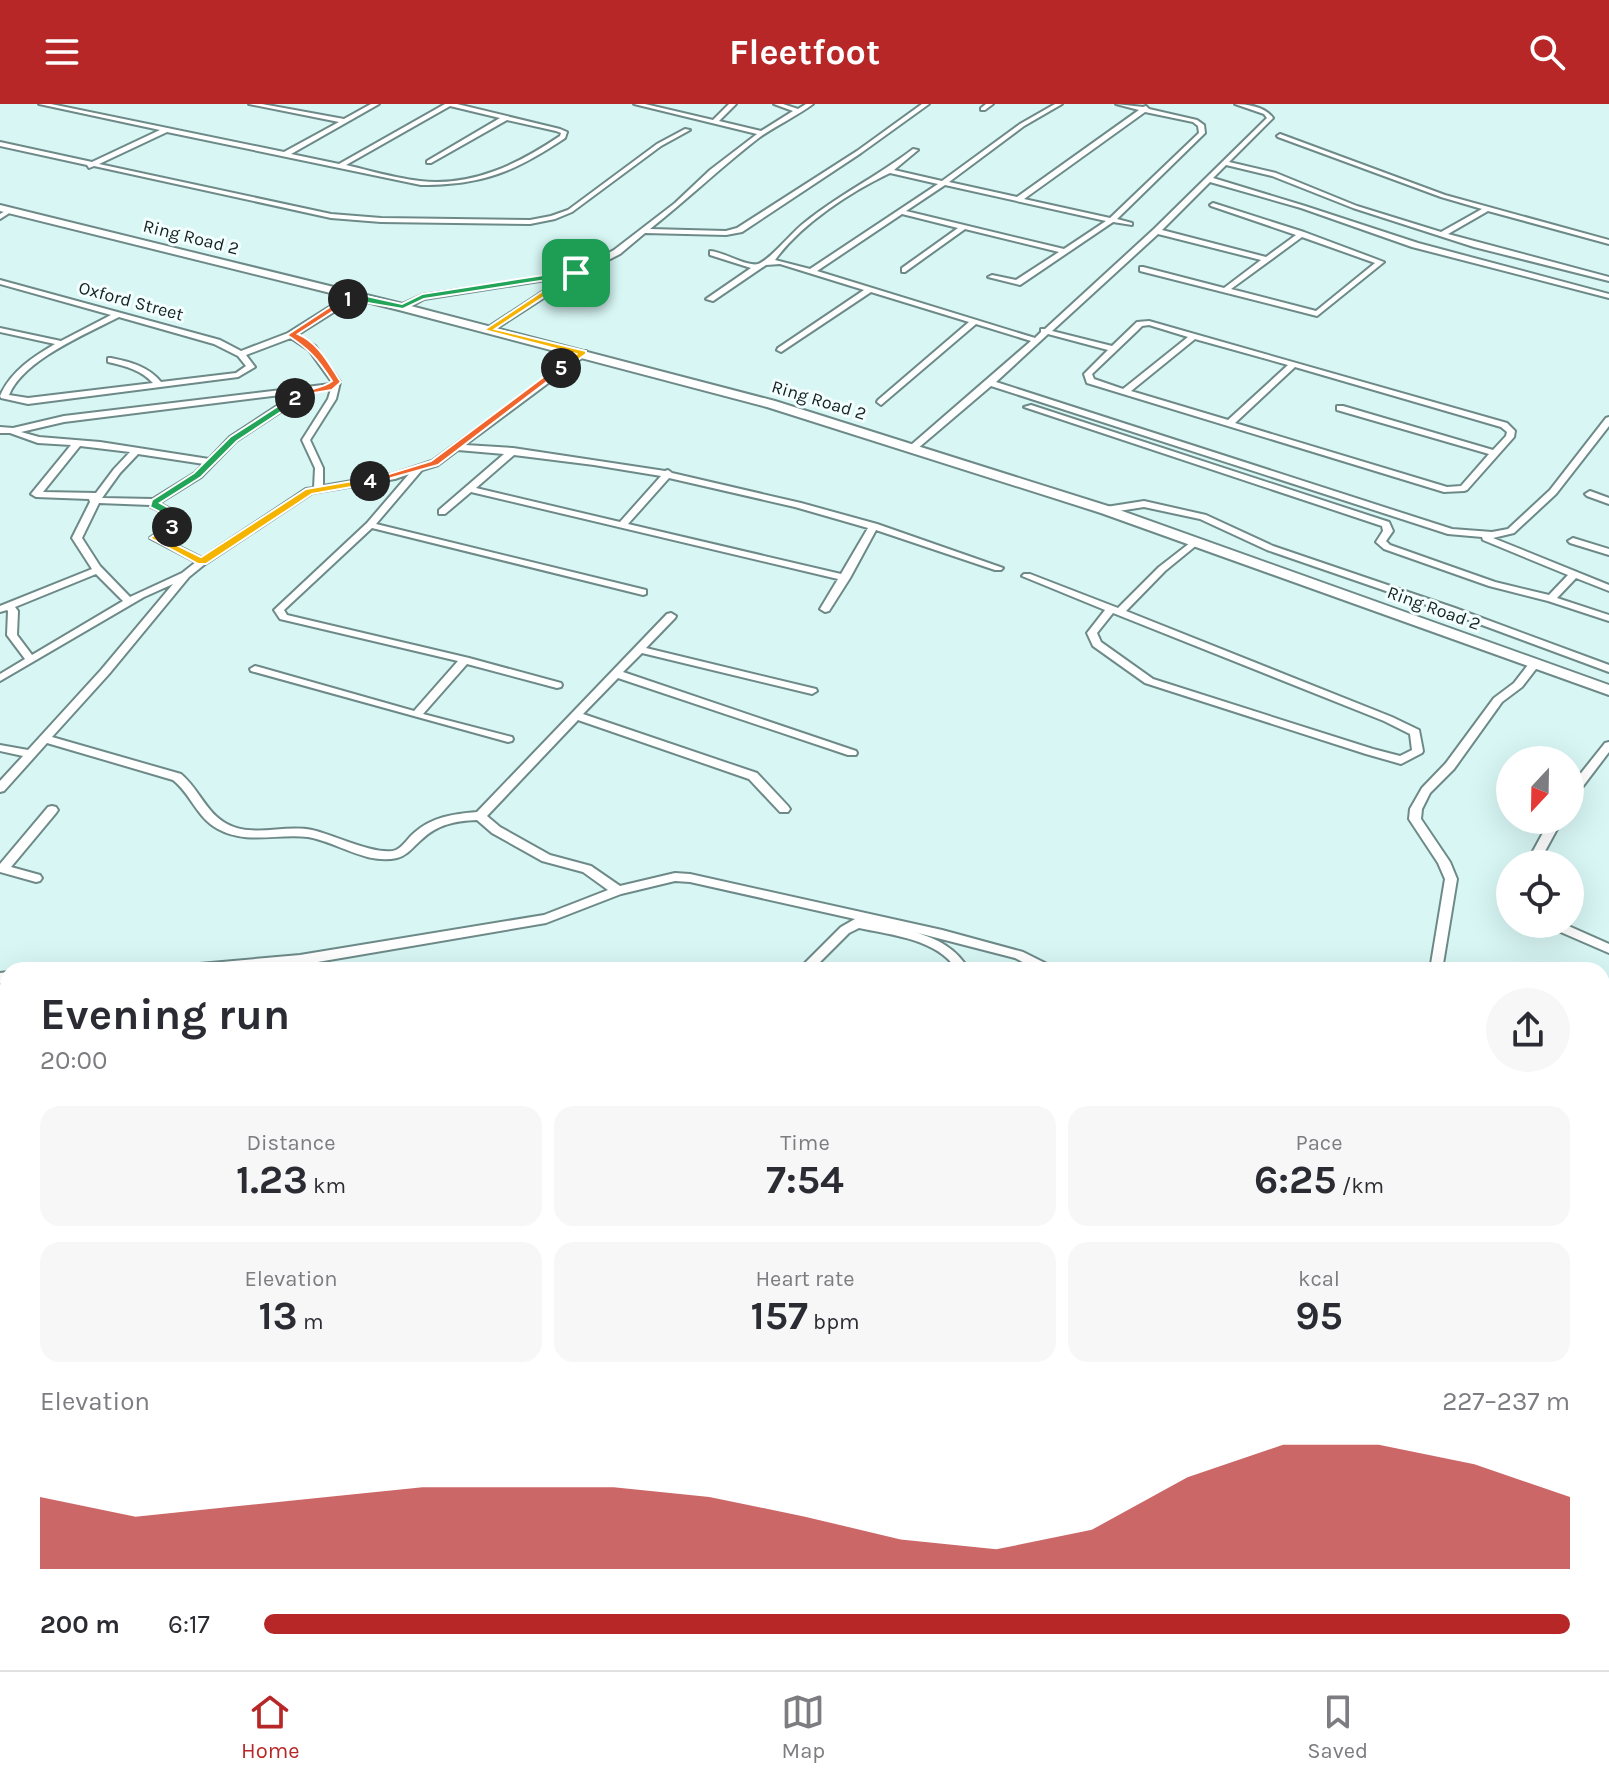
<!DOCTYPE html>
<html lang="en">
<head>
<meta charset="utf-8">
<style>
  :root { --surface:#fff; --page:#f7f7f7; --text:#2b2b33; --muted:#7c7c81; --line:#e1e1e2; --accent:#b72728 }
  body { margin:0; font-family:Karla,sans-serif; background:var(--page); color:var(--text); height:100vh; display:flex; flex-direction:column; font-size:30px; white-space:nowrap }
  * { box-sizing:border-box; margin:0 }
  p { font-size:26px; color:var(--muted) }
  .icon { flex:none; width:44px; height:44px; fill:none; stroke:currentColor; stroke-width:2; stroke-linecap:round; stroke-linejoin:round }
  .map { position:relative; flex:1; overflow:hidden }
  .panel { position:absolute; left:0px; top:858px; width:1610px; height:708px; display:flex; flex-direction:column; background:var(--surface); border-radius:24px 24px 0 0; box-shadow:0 8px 32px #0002 }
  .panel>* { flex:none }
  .needle { width:52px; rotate:202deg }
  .tools { position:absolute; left:1496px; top:642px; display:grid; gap:16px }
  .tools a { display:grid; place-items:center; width:88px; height:88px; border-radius:50%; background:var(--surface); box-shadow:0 8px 32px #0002; font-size:40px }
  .pin { position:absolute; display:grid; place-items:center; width:68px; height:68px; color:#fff; margin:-34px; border-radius:16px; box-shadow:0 4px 12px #0006 }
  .km { position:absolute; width:40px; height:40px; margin:-20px; border-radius:50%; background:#222; color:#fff; font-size:22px; line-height:40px; text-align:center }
  .round { display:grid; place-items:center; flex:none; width:84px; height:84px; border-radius:42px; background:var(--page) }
  .headline { display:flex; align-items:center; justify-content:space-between; height:136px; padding:0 40px }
  h1 { font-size:44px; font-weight:700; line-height:60px }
  .figures { display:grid; grid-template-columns:repeat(3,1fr); gap:12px; height:136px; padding:8px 40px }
  .figures div { display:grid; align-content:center; border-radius:20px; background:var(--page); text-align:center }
  .figures b { font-size:40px; font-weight:700 }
  .figures small { font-size:22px; font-weight:400 }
  .figures p { font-size:22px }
  .chart { height:224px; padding:16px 40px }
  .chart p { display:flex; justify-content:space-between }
  .chart svg { width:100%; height:144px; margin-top:8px; fill:var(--accent); opacity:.7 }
  ul { padding:0 40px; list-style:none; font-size:26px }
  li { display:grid; grid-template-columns:128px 96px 1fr; align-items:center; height:60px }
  li i { height:20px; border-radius:10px; background:var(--accent) }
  header { display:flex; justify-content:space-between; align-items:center; height:104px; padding:0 40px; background:var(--accent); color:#fff; font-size:36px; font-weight:700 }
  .menu { display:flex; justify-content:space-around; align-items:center; height:112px; border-top:2px solid var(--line); background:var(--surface); font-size:22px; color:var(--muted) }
  .menu a { display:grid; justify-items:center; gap:4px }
  .menu .current { color:var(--accent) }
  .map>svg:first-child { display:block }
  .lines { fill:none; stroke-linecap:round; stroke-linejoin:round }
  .street-casing { stroke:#6d8a88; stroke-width:4 }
  .secondary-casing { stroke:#6d8a88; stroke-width:4 }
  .primary-casing { stroke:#6d8a88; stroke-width:4 }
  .street { fill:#fff; fill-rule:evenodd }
  .secondary { fill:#fff; fill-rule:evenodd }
  .primary { fill:#fff; fill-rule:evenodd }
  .split-1 { fill:#22a559; stroke:#fff; stroke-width:2 }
  .split-2 { fill:#f0652b; stroke:#fff; stroke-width:2 }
  .split-3 { fill:#22a559; stroke:#fff; stroke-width:2 }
  .split-4 { fill:#f5b400; stroke:#fff; stroke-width:2 }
  .split-5 { fill:#f0652b; stroke:#fff; stroke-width:2 }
  .split-6 { fill:#f5b400; stroke:#fff; stroke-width:2 }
  .labels { text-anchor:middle; stroke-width:6; stroke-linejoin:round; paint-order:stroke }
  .far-street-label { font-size:18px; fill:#162221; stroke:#f2fffe }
</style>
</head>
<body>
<header><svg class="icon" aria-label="menu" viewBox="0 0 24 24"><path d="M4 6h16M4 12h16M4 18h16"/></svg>Fleetfoot<svg class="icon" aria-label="search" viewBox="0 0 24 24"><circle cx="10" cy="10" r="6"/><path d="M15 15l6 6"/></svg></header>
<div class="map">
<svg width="1609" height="1566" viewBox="0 0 1609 1566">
  <rect width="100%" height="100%" fill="#d7f6f4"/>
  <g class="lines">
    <g class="street-casing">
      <g id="street">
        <path d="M39 0H51L284 48 339 18 249 0H262L344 15 371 0H379L291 50 339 60 445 0H457L560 25 567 28 565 34C514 68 483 81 421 81L167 28 99 60 331 110 381 114 530 116 551 112 568 106 657 40 685 25 690 26 661 42 572 108 555 115 530 120 381 118 331 114 94 62 89 64 87 61 0 42V38L92 58 160 26ZM450 2 500 14 427 57V59H431L507 16 556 27 561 29 560 32C518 60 473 83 420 77 395 74 371 67 346 61Z"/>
        <path d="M634 0H645L713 16 729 0H736L719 17 761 27 793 7 774 0H783L798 5 806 0H813C797 12 777 21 760 33 722 62 688 95 650 125L726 127 737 124 857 47 922 0H929L861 49 742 128 726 131 645 129 620 150 579 171 491 228 484 226 565 173 424 195 406 205H400V201L422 191 572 169 614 146 675 99 710 66 757 30Z"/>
        <polygon points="986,0 993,0 985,6 981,6 981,4"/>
        <path d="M1055 0H1062L1024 22 949 78 1017 93 1139 6 1116 0 1143 3 1146 2 1149 5 1197 16 1204 21 1205 29 1117 115 1132 119V121L1113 118 1020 181 988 173 992 171 1016 176 1059 148 965 125 905 168H902V164L958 124 902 110 817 167 1035 234 1041 228V225H1045L1154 125 1267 14 1264 10 1235 0C1248 0 1265 3 1273 14L1229 58 1276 69 1357 102 1441 128 1482 105 1441 93 1278 33 1277 32 1280 30 1445 91 1609 136V140L1488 107 1448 130 1609 173V177L1474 143 1353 104 1272 72 1226 61 1213 74 1305 102 1418 139 1609 190V194L1412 143 1301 104 1210 78 1162 126 1266 153 1296 131 1211 102 1210 101 1213 99 1304 128 1384 158 1317 212 1140 167V163H1143L1224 184 1261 156 1158 130 1052 227 1112 242 1137 218 1149 217 1507 319 1515 327 1514 333 1467 386 1464 387 1444 388 1087 279 1084 270 1108 246 1048 230 996 278 1452 425 1492 428 1508 425 1550 386 1606 314 1609 313V322L1556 390 1514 429 1493 434 1609 481V487L1576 474 1557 494 1609 511V517L1548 497 1489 482 1384 445 1376 438 1383 427 1382 422 1024 303 1031 301 1389 418 1393 427 1386 437 1390 441 1495 478 1549 491 1568 471 1483 436 1482 433 1448 430 991 282 917 345H911V341L1031 237 976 220 881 301 877 298 878 296 969 218 871 188 781 248 777 246 778 244 864 186 780 160 766 161 713 197 706 195 751 164 710 151V147C724 148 747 163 758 160 770 156 791 129 804 119 838 91 878 72 913 45L918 46 894 66 942 77 1020 20ZM1145 8 1193 18 1198 22 1199 29 1110 114 1024 95ZM890 69 938 80 810 165 775 156C801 120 850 88 890 69ZM945 81 1106 117 1064 145 906 107ZM1302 133 1375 159 1316 207 1231 185ZM1149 221 1188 233 1123 285 1094 275 1092 270 1136 228 1142 222ZM1195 235 1288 261 1228 316 1131 287ZM1295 263 1501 323 1507 328 1506 332 1493 346 1343 302H1337V306L1489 350 1461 382 1447 383 1235 319Z"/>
        <polygon points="9,105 14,106 0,115 0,110"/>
        <path d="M0 176 220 236 241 247 288 229 350 190H356V194L297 231 315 242 340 278 336 295 310 336 323 364V382L393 370 432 357 583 247H586V251L465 341 513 344 665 367 668 366 672 369 801 399 877 420 1003 464 1001 466H995L876 426 850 474 829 507 825 508 820 505 838 475 471 388 445 410H439V406L504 350 458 346 438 361 422 366 376 420 646 486V490L643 491 372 424 284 506 287 511 469 554 561 579 562 581 561 583 557 584 467 560 423 610 512 633 513 635 512 637 508 638 251 567 250 565 255 562 259 563 414 607 458 557 280 515 274 506 367 419 409 370 395 375 312 389 205 460 189 473 109 570 52 633 181 670C199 685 206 709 227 720 253 734 284 720 312 726 332 730 378 753 396 746 403 743 408 734 414 729 432 713 453 710 477 708L667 510 671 509 676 512 675 514 646 544 816 585 817 587 812 590 642 549 623 568 856 647 857 649 856 651H848L618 574 583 610 757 669 788 702 790 705 788 708H780L749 675 578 616 487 712 500 723 550 751 591 762 620 782 675 769 690 770 942 826 1023 848 1053 863 1055 866H1038L1015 854 914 828C938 835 956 844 969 866H957C938 835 891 831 859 824L849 829 812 866H798L841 823 855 815 690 778 675 777 621 790 546 819 300 861 239 866H182L184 863 188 861 300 851 544 811 608 786 583 768 542 757 492 729 477 716C455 717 438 720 421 736 413 743 408 751 397 754 367 761 337 738 308 733 278 729 247 741 218 725 197 714 191 690 173 676L47 639 4 687 0 688V677L23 652 0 647V641L28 646 101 566 173 480 144 493 0 577V570L25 555 7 531 8 507 7 506 0 508V502L92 465 72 434 90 398 89 395 36 393 31 390 71 341 38 339 10 329H0V323L13 324 64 312 331 280 332 278 309 246 291 234 246 251 255 263 238 273 28 300 1 294 0 292C11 267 33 253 55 240L0 228V224L61 237 111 211 0 180ZM119 213 214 240 238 252 246 262 236 269 161 278C148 262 130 258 111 254H108V258C126 262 141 266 153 279L28 294 9 291C23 256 86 230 119 213ZM331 285 328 295 302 336 315 364 314 384 306 385 202 454 162 434 189 415 159 399 201 373 236 337 306 291V288ZM297 289 230 333 209 355 100 338 39 333 21 328 64 318ZM80 342 130 348 114 365 96 389 43 388ZM138 350 204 360 195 369 153 395 102 394 120 369ZM514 351 594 361 661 372 620 418 476 384ZM669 374 795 403 868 424 841 470 628 420ZM99 399 150 401 151 403 177 415 150 434 196 458 182 469 130 493 100 462 82 434ZM96 470 123 497 32 551 17 531 18 507 15 503Z"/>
        <polygon points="1590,387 1609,394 1609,400 1587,392 1585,390"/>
        <polygon points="1144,397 1206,411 1273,442 1455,504 1609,561 1609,568 1447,508 1267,446 1200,415 1144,403 1106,409 1101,406 1106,403"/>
        <polygon points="1573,434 1609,445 1609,451 1570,439 1568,437"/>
        <path d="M1195 435 1200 438 1198 440 1165 467 1126 507 1392 613 1419 626 1423 647 1422 649 1401 660 1366 650 1145 579 1093 542 1087 529 1105 506 1022 472 1024 470H1030L1118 504 1159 463ZM1113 509 1384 617 1410 630 1412 646 1400 652 1373 645 1153 575 1101 538 1097 529Z"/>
        <polygon points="1535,556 1539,557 1540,559 1539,561 1522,583 1502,598 1454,665 1430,689 1422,705 1421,715 1450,758 1457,775 1442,866 1430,866 1445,775 1438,759 1409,715 1410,705 1422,684 1446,659 1494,594 1514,579 1531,557"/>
        <polygon points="1609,638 1609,648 1574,694 1570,695 1570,683 1605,639"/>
        <polygon points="52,702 56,703 58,706 56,709 11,763 40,771 42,774 40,777 36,778 0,768 0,760 48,703"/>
        <polygon points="1550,716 1562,716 1538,760 1526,760"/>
        <polygon points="1510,796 1510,805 1504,801 1506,797"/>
        <polygon points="1547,820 1564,820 1609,840 1609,849 1549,823"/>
        <polygon points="8,868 8,878 0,879 0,869"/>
        <polygon points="1602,943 1609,947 1609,961 1602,957"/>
        <polygon points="0,1014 8,1015 8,1025 0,1024"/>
        <rect x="0" y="1133" width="8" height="12"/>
        <polygon points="275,1558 293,1558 292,1566 274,1566"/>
      </g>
    </g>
    <g class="secondary-casing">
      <polygon id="secondary" points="633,1558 657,1558 655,1566 631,1566"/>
    </g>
    <g class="primary-casing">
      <polygon id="primary" points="0,101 407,201 775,297 1111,403 1609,581 1609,591 1101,409 767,303 399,206 0,107"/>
    </g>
    <use href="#street" class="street"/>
    <use href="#secondary" class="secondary"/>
    <use href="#primary" class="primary"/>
  </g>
  <polygon class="split-1" points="576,166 579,171 424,195 403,205 344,195 353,189 402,200 422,190"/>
  <path class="split-2" d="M345 193 352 195 298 230C319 239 329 260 341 278L332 286 308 290 292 296V292C305 284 321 286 332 277 317 254 309 245 287 231Z"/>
  <polygon class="split-3" points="295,291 299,296 237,337 201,373 160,399 189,415 176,425 169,425 169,421 176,416 150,403 152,396 194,369 230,333"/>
  <polygon class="split-4" points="370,374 374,379 312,390 206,460 198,460 150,434 169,421 176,421 176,425 162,434 201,453 306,385"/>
  <polygon class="split-5" points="558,262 565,264 438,361 370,380 366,377 431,357"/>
  <polygon class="split-6" points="573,167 580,169 495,225 586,247 586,250 564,266 557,264 576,250 484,226"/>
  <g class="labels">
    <g class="far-street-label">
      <text transform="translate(191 133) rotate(14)" y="6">Ring Road 2</text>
      <text transform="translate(131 197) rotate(15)" y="6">Oxford Street</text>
      <text transform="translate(819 296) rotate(17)" y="6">Ring Road 2</text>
      <text transform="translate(1434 504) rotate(20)" y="6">Ring Road 2</text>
    </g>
  </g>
</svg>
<div class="tools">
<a><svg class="needle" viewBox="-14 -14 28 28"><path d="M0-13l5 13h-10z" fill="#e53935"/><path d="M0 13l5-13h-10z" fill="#7c7c81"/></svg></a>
<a><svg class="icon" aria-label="locate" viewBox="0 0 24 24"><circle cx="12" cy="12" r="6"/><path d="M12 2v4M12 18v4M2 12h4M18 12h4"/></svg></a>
</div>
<div class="pin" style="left:576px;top:169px;background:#1e9e55"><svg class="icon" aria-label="arrive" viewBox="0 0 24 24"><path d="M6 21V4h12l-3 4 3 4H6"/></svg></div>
<b class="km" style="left:348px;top:195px">1</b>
<b class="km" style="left:295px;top:294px">2</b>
<b class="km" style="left:172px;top:423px">3</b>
<b class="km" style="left:370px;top:377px">4</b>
<b class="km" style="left:561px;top:264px">5</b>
<section class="panel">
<div class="headline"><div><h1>Evening run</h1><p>20:00</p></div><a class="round"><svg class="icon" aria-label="share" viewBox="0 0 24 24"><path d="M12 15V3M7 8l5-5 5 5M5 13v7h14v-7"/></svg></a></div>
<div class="figures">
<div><p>Distance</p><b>1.23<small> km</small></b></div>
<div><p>Time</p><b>7:54</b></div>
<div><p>Pace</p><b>6:25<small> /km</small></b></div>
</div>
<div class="figures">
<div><p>Elevation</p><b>13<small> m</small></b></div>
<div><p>Heart rate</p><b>157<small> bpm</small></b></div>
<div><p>kcal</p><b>95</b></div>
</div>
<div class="chart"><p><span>Elevation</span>227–237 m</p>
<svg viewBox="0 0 160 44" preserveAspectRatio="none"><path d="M0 44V22L10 28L20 25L30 22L40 19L50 19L60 19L70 22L80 28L90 35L100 38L110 32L120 16L130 6L140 6L150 12L160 22V44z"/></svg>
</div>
<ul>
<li><b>200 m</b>6:17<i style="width:100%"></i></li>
</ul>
</section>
</div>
<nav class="menu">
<a class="current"><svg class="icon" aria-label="home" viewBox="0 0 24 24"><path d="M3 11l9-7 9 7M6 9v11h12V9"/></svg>Home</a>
<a><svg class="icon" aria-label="map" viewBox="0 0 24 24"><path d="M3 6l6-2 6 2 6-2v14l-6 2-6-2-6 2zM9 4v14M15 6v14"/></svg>Map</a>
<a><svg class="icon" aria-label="saved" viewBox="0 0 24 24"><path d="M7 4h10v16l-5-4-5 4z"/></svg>Saved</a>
</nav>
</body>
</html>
